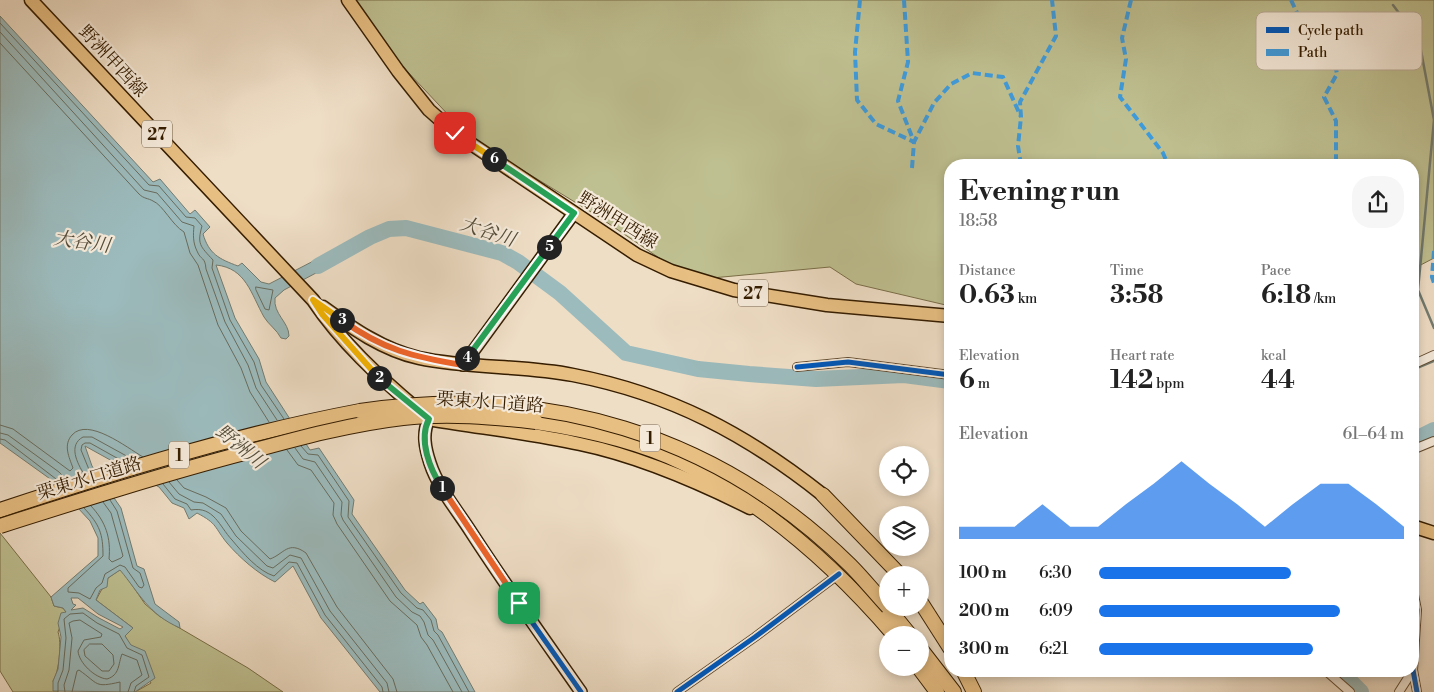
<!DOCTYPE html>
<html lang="en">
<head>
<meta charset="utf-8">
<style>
  :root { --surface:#fff; --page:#f6f6f6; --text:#222; --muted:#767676; --accent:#1a73e8 }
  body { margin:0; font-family:"Libre Bodoni","Noto Serif JP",serif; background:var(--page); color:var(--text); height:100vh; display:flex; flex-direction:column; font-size:19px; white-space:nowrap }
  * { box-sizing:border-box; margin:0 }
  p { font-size:16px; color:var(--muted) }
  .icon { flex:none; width:28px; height:28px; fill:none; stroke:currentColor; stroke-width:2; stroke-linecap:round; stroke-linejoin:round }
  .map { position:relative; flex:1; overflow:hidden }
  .side { position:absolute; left:944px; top:159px; width:475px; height:518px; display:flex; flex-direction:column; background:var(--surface); border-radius:20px; box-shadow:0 2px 8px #0003 }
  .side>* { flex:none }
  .buttons { position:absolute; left:879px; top:446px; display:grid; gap:10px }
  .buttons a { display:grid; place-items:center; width:50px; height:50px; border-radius:50%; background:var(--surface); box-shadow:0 2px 8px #0003; font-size:25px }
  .pin { position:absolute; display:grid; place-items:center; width:42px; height:42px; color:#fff; margin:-21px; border-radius:10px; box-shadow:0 2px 8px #0006 }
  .km { position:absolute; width:25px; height:25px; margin:-12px; border-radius:50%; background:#222; color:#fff; font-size:14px; line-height:25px; text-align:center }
  .round { display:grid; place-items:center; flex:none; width:52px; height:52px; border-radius:20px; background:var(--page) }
  .head { display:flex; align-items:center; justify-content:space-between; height:85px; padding:0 15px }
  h1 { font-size:28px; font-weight:800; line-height:38px }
  .stats { display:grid; grid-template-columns:repeat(3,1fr); gap:8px; height:85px; padding:5px 15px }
  .stats div { display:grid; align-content:center }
  .stats b { font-size:25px; font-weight:800 }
  .stats small { font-size:14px; font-weight:400 }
  .stats p { font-size:14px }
  .chart { height:140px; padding:10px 15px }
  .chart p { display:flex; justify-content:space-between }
  .chart svg { width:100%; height:90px; margin-top:5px; fill:var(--accent); opacity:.7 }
  ul { padding:0 15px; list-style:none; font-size:16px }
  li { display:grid; grid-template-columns:80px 60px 1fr; align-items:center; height:38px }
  li i { height:12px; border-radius:6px; background:var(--accent) }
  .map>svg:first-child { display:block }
  .green { fill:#bfc091; stroke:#7a6e48 }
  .water { fill:#9cbbbd; stroke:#737c71; fill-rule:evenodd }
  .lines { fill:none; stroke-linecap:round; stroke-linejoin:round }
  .shore { stroke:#686c5e; stroke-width:1 }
  .stream { stroke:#737c71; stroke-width:2.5 }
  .river { stroke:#9cbbbd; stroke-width:16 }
  .street-casing { stroke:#644d32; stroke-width:10 }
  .secondary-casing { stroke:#351d00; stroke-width:14 }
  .primary-casing { stroke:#351d00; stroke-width:15 }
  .highway-casing { stroke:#351d00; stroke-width:16 }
  .street { stroke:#f5eada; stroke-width:8 }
  .secondary { stroke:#f5eada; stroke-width:11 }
  .primary { stroke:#e8bf83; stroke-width:12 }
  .highway { stroke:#e8bf83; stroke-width:14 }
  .highway-bridge-casing { stroke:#351d00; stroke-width:16; stroke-linecap:butt }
  .highway-bridge { stroke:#e8bf83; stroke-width:14 }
  .quiet { stroke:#3e9bdc; stroke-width:4; stroke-dasharray:8 4; stroke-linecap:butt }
  .cycleway-casing { stroke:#f5eada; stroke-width:8 }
  .cycleway { stroke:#0057b8; stroke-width:5 }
  .split-1-casing { stroke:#fff; stroke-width:10 }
  .split-2-casing { stroke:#fff; stroke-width:10 }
  .split-3-casing { stroke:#fff; stroke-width:10 }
  .split-4-casing { stroke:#fff; stroke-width:10 }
  .split-5-casing { stroke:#fff; stroke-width:10 }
  .split-6-casing { stroke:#fff; stroke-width:10 }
  .split-7-casing { stroke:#fff; stroke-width:10 }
  .split-1 { stroke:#f0652b; stroke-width:6 }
  .split-2 { stroke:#22a559; stroke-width:6 }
  .split-3 { stroke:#f5b400; stroke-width:6 }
  .split-4 { stroke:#f0652b; stroke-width:6 }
  .split-5 { stroke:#22a559; stroke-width:6 }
  .split-6 { stroke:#22a559; stroke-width:6 }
  .split-7 { stroke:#f5b400; stroke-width:6 }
  .labels { text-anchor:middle; stroke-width:4.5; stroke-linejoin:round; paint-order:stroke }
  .shield { fill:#f5eada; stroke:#6f5a41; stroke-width:1 }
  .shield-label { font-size:16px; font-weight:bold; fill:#351d00 }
  .street-label { font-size:18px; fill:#351d00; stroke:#f5eada }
  .water-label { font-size:19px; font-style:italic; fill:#544c39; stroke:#f5eada }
  .key { fill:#f5eada; stroke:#bbac99; stroke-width:1 }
  .key-label { font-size:14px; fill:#351d00 }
</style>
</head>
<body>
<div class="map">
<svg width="1434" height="692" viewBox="0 0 1434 692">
  <rect width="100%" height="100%" fill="#efdec6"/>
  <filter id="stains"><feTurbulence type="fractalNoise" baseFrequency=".004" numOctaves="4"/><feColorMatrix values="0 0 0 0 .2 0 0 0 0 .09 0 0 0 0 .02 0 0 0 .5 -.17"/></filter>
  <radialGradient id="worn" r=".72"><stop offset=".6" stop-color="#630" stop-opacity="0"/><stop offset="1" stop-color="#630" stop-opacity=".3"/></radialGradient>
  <g class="green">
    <polygon points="350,0 1434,0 1434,258 1413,269 1412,165 950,165 950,306 856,284 830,267 712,278 674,268 596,215 470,138 376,38"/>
    <path d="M0 533 51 597 54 606 63 608 66 612 58 632C62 642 59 673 53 681L58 692H13L0 671Z"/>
    <polygon points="121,569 145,604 159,616 248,668 283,692 135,692 151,683 125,636 133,628 96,600 108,578"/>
  </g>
  <path class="water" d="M0 16 153 182 160 179 190 214 195 210 210 227 203 234C209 254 219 259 238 266L242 263 261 282 269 284 325 255 327 258 335 254 338 258 330 262 331 265 284 290 275 298C273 314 289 322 289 336L286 339 281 338C277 330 268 324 264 317 251 294 246 268 216 265L235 318 259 359 266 382 310 450 319 448 354 500 352 514 405 590 420 604 423 602 436 619 438 629 442 632 475 692H380L321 618 293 566 275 582C257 573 240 558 227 543 214 527 218 524 197 513L189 519 184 508 172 503 159 487 85 446 92 466 121 508 137 566 144 569 155 604 179 622 180 628C148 614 140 594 120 570L108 578 107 587 100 590 96 600 133 628 125 636 131 645 145 651 155 678 135 692 53 691V681L58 669 61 637 58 623 61 613 66 612 63 608 54 606 51 597 98 556V538L90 521 53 481 0 443ZM71 598H78L98 614 123 627 120 629 99 618 83 608 71 610 76 605 73 604Z"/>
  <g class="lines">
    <g class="shore">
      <path d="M0 23 149 185 159 186 186 217 195 218 202 226C197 244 200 246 213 260L212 268 230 320 254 362 261 385 284 419"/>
      <path d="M0 32 144 190 157 193 182 222 194 226C193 235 193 243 197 251 201 261 205 256 206 269L225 322 248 365 256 388 277 420"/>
      <path d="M0 43 139 194C144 199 148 198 153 201 163 205 172 225 184 232L190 253 198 265 218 325 241 368 250 392 269 422"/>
      <polygon points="256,287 273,290 269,310 265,309 256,290"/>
      <path d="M0 425 13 429 70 471 73 468C69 457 63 445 72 435 88 417 126 447 143 457"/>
      <polyline points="0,433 8,435 59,472 67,480"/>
      <polyline points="0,439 5,440 60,482"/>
      <polyline points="301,446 308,454 318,455 349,501 348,517 401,593 417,608 423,610 431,620 434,631 438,635 469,692"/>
      <polyline points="295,448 303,459 315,462 342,502 341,515 343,520 396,597 412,612 420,616 424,622 428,635 433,640 462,692"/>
      <polyline points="287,450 298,465 311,470 334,503 333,515 337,524 390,601 417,625 421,637 427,645 453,692"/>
      <polyline points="90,472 81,450 82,445 85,443 90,443 124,462"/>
      <path d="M84 474C77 463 68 445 83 437H92L132 459"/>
      <path d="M177 480 184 488 206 497 226 508 241 531 270 559C284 554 288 540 306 553L337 607 393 679 397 692"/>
      <polyline points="169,482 179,494 194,502 203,503 221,514 236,536 267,566 273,568 290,555 301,558 330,611 387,683 389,692"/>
      <path d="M163 484 175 499 187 504 191 510C214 506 219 526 232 540 243 553 258 571 274 576L289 562 297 563 325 615 382 687 383 692"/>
      <path d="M91 506C106 522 111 538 109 559L112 562 121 558 123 556 111 513 103 502"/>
      <path d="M84 508C100 525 103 534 103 556L68 588V592L79 593 90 599 96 588 102 583 105 574 120 565 125 567 139 587 142 588 144 585 140 573 133 568 117 511 110 500"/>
      <polygon points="90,644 102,644 113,655 114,664 109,671 102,671 85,656 84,650"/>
      <polyline points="58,692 58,683 63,670 66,638 64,619 70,614 83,613 97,623 119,634 127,648 142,655 149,677 136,686 134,692"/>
      <path d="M65 692 64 685 69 670 72 638 69 623 73 621 80 620 102 634 101 637 84 640 78 651C79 663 95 678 107 679 120 675 118 664 122 654L137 660 142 675 131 683 128 692"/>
      <path d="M72 692 77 671 79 670C99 684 94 688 120 682V692"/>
    </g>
    <g class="stream">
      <polyline points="1393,5 1419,40 1434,120 1418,290 1434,328"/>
      <polyline points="1412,370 1434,361"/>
    </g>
    <g class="river">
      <polyline points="318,266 370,237 389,229 406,228 502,253 518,262 560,293 626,353 698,369 749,374 816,379 904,375 950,381"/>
      <polyline points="1412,441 1434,430"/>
      <polyline points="1339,670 1361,692"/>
    </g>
    <g class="street-casing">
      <g id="street">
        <polyline points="1412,365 1434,355"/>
        <polyline points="797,367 848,362 950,375"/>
        <polyline points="1412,450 1434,441"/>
        <polyline points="1412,585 1417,610 1413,670 1417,692"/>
        <polyline points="1325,670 1350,692"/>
        <polyline points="677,692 755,637 839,574"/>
        <polyline points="1399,692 1413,670"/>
      </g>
    </g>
    <g class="secondary-casing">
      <g id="secondary">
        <polyline points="463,365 574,213"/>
        <path d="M429 419C422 433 425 448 430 463 438 488 457 510 471 532 506 586 544 639 581 692"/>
      </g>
    </g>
    <g class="primary-casing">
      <g id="primary">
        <path d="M31 0 313 300C341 342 379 377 417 409"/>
        <polyline points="348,0 398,71 429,110 455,133 637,255 671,271 734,290 827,305 950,316"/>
        <path d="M323 307C352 328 383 350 419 358 470 369 523 365 573 375 671 394 746 434 823 495"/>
        <path d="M434 420C482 428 532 433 580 444 638 456 696 481 750 508"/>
        <polyline points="1412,526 1434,533"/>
      </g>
    </g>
    <g class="highway-casing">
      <g id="highway">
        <path d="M536 422C582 429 641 442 683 463 766 505 834 565 894 635"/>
        <polyline points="823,495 900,575"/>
        <path d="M0 510C118 471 238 434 360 411"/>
        <polyline points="920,601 950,648"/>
        <polyline points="888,608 910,635"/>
        <polyline points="920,648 954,692"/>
        <polyline points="919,668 937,692"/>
        <polyline points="963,670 974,692"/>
      </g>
    </g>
    <use href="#street" class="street"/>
    <use href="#secondary" class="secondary"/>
    <use href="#primary" class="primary"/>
    <use href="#highway" class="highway"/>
    <g class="highway-bridge-casing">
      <g id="highway-bridge">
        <path d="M360 411C544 383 717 434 850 565 863 578 875 593 888 607"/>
        <path d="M0 526C82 500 164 474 248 452 299 438 351 424 403 418 448 413 492 417 536 422"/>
      </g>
    </g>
    <use href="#highway-bridge" class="highway-bridge"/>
    <g class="quiet">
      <polyline points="860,0 855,52 857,100 876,124 914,142"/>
      <polyline points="904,0 908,62 898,101 914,142"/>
      <polyline points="1131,0 1122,38 1126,59 1120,97 1163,153 1168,165"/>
      <polyline points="1291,0 1299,17 1329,35 1337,74 1324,97 1336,121 1336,165"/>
      <polyline points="1021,165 1018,146 1021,117 1020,102 1056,36 1052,0"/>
      <polyline points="912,168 914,142 934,103 951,84 972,73 1003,77 1021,117"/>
      <polyline points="1434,251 1432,277 1434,283"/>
    </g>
    <g class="cycleway-casing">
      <g id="cycleway">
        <polyline points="463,365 574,213"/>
        <polyline points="797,367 848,362 950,375"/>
        <path d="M429 419C422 433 425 448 430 463 438 488 457 510 471 532 506 586 544 639 581 692"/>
        <polyline points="1412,585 1417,610 1413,670 1417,692"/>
        <polyline points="677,692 755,637 839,574"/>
      </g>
    </g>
    <use href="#cycleway" class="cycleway"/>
  </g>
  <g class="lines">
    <g class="split-1-casing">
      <polyline id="split-1" points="442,488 519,603"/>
    </g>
    <g class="split-2-casing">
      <path id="split-2" d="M379 378 429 419C418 440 430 469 442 488"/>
    </g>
    <g class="split-3-casing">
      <polyline id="split-3" points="342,320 313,300 322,314 379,378"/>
    </g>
    <g class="split-4-casing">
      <path id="split-4" d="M342 320C383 350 414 357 463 365L467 358"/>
    </g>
    <g class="split-5-casing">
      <polyline id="split-5" points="467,358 549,247"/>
    </g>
    <g class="split-6-casing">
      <polyline id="split-6" points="494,159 574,213 549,247"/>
    </g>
    <g class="split-7-casing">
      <polyline id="split-7" points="455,133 494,159"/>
    </g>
    <use href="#split-1" class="split-1"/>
    <use href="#split-2" class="split-2"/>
    <use href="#split-3" class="split-3"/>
    <use href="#split-4" class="split-4"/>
    <use href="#split-5" class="split-5"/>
    <use href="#split-6" class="split-6"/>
    <use href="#split-7" class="split-7"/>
  </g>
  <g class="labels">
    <g class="shield">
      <rect x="142" y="120.5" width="30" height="27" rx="4"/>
      <rect x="738" y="279.5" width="30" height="27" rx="4"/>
      <rect x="640" y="424.5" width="20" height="27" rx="4"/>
      <rect x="169" y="441.5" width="20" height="27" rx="4"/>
    </g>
    <g class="shield-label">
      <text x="157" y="140">27</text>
      <text x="753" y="299">27</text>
      <text x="650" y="444">1</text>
      <text x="179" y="461">1</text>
    </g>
    <g class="street-label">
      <text transform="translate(113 61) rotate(47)" y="6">野洲甲西線</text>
      <text transform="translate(618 220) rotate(32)" y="6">野洲甲西線</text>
      <text transform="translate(490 402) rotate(4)" y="6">栗東水口道路</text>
      <text transform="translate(89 478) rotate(-17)" y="6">栗東水口道路</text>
    </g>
    <g class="water-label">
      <text transform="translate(488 231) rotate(18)" y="7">大谷川</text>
      <text transform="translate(82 241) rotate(8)" y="7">大谷川</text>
      <text transform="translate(241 446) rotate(39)" y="7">野洲川</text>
    </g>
  </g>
  <rect x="1256" y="12" width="166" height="58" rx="8" class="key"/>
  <rect x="1266" y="27" width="23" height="6" fill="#0057b8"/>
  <rect x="1266" y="49" width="23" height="7" fill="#3e9bdc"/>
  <g class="key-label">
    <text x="1298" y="35">Cycle path</text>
    <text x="1298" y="57">Path</text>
  </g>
  <rect width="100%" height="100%" filter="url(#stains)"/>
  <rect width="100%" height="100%" fill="url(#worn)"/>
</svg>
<div class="buttons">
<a><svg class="icon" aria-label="locate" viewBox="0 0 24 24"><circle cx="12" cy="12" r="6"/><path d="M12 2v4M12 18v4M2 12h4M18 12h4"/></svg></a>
<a><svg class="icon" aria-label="layers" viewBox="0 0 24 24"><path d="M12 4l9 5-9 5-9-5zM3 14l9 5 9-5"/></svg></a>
<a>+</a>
<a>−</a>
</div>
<div class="pin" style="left:519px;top:603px;background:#1e9e55"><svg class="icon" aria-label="arrive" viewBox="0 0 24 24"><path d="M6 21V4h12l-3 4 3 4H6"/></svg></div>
<div class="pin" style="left:455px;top:133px;background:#d93025"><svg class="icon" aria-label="check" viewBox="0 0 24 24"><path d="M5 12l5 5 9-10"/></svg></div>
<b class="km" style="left:442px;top:488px">1</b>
<b class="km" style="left:379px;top:378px">2</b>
<b class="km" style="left:342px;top:320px">3</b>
<b class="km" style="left:467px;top:358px">4</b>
<b class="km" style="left:549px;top:247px">5</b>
<b class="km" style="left:494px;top:159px">6</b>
<section class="side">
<div class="head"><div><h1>Evening run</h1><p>18:58</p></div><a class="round"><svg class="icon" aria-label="share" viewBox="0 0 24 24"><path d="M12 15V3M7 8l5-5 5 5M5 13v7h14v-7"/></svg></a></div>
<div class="stats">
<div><p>Distance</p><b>0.63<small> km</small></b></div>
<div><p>Time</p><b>3:58</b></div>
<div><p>Pace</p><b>6:18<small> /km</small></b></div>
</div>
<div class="stats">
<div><p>Elevation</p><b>6<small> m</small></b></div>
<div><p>Heart rate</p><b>142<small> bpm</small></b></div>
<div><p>kcal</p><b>44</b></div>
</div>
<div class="chart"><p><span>Elevation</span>61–64 m</p>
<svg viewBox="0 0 160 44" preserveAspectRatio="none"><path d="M0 44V38L10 38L20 38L30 27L40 38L50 38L60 27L70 17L80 6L90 17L100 27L110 38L120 27L130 17L140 17L150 27L160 38V44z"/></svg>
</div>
<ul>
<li><b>100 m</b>6:30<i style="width:63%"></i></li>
<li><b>200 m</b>6:09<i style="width:79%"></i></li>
<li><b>300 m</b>6:21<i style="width:70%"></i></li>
</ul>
</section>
</div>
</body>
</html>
